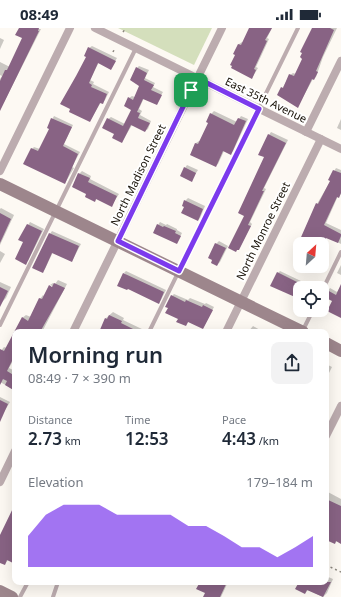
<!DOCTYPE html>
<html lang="en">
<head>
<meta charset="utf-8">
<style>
  :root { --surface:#fff; --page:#f2f2f3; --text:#1f2937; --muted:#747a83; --accent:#7c3aed }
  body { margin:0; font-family:"Noto Sans",sans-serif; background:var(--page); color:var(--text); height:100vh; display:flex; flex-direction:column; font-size:15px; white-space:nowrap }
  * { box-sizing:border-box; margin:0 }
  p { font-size:13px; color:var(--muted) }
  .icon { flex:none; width:22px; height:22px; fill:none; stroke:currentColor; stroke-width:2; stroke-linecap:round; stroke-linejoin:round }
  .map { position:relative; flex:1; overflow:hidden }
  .details { position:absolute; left:12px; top:301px; width:317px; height:256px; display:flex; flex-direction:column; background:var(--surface); border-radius:8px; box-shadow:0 4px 16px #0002 }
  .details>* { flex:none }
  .needle { width:26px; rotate:26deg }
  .fabs { position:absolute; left:293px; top:209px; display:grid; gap:8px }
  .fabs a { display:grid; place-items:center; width:36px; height:36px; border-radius:8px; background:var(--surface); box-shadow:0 4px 16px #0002; font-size:20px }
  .pin { position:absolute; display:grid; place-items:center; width:34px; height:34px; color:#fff; margin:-17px; border-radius:8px; box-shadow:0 2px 6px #0006 }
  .round { display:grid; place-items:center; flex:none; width:42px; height:42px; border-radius:8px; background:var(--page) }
  .overview { display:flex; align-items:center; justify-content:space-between; height:68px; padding:0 16px }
  h1 { font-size:22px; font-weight:600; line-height:30px }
  .metrics { display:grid; grid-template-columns:repeat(3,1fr); gap:6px; height:68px; padding:4px 16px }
  .metrics div { display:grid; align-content:center }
  .metrics b { font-size:17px; font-weight:600 }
  .metrics small { font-size:11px; font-weight:400 }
  .metrics p { font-size:11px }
  .chart { height:112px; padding:8px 16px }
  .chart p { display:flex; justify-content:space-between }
  .chart svg { width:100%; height:72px; margin-top:4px; fill:var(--accent); opacity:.7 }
  .status { display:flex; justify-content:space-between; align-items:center; height:28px; padding:0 20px; background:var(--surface); direction:ltr }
  .status svg { height:11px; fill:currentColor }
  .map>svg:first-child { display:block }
  .green { fill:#d4dfbc }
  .shadow { fill:#0003 }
  .building { fill:#886384 }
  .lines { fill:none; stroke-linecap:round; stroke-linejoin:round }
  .path { stroke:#8b867e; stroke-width:1.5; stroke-dasharray:2 3; stroke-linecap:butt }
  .lane { stroke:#bcacaf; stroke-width:4 }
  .street { stroke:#bcacaf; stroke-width:8 }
  .secondary { stroke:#9d868c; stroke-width:12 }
  .route-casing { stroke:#fff; stroke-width:8 }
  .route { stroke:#7c3aed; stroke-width:5 }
  .labels { text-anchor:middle; stroke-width:4; stroke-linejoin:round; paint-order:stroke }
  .street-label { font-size:11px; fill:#171107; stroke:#fff }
</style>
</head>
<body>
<div class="status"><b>08:49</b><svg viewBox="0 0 49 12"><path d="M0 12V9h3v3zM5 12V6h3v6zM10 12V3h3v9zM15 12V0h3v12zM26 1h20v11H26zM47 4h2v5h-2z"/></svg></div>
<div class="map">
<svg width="341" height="569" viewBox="0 0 341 569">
  <rect width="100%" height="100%" fill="#fdf9f3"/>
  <polygon class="green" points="118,0 212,0 194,37"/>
  <g class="shadow">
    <polygon points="20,0 41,1 4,74 0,73 0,51 2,48 0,47 0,34 10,39 24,10"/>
    <polygon points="250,0 272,0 267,10 269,11 256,39 258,40 252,50 237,26 235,25 239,16 242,14 243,15"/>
    <polygon points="313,0 337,0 323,29 316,49 313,51 298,78 279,66 290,47 293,45 296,46 304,30"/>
    <polygon points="0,10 4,12 0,21"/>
    <polygon points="92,18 117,30 111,40 99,34 90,52 94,54 93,56 109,64 105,72 102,75 101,74 90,93 87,29 89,20"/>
    <polygon points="139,38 149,42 145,50 155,55 153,59 163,64 156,76 144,70 139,81 142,83 140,87 151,93 148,101 145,103 132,97 122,114 115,105 108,91 111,89 125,96 132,81 129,70 132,68 135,69 141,57 137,40"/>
    <polygon points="214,83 237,94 241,88 248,91 233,123 230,126 224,123 218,136 215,138 191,126 196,115 199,113 201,113 209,95 211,86"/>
    <polygon points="54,88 73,97 64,116 80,124 72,139 74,140 65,155 32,121 34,119 40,121 50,100 48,99"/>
    <polygon points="341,91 341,102 337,100"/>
    <polygon points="271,104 288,112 264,160 266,161 250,194 252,196 239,221 245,187 265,129 269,107"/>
    <polygon points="187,137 198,142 191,153 185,140"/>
    <polygon points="336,140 341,142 341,166 338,168 326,195 341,202 341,216 327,209 323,216 317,213 315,216 300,216 300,226 296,224 317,176 331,152 329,152"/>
    <polygon points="82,143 91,148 90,151 119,166 112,177 97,170 95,173 88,166 79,146"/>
    <polygon points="188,170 205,178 200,190 198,192 185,179 185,173"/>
    <polygon points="1,180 14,187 0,217 0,181"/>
    <polygon points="30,194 44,201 28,233 25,214 20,211"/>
    <polygon points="160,194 166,197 167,196 177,201 177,202 182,205 177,215 158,197"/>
    <polygon points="52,203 81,216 72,233 53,224 45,241 43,243 50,206"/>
    <polygon points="219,213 228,218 220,234 217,237 216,216"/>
    <polygon points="0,223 5,226 0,235"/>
    <polygon points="341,237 341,247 337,245"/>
    <polygon points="126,243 166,262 161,272 159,275 124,245"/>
    <polygon points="280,243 303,254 295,268 278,245"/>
    <polygon points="58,252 67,256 42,304 15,304 22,290 26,287 31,289 40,271 43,267 44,268 49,259 57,260 50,257 53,255 55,256"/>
    <polygon points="0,254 11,259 6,270 2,274 0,273"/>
    <polygon points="341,258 341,287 328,263 330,260 337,264"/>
    <polygon points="174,266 188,272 190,270 205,276 206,275 214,279 203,300 189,293 186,297 179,290 172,268"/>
    <polygon points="113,284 124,290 123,292 144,302 143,304 100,304 105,291"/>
    <polygon points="253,298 260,302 259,304 248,304"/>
    <polygon points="15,304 15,329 9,340 15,343 15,359 13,361 0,354 0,324 4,319 7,320"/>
    <polygon points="326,336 332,339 326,351"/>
    <polygon points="0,369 10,374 4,384 0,382"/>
    <polygon points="326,463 341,471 341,515 337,513 335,515 326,510"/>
    <polygon points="15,479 15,535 8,532 5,536 0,533 0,508"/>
    <polygon points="326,548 333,551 327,565 323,569 308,562 305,565 298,557 293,554 326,554"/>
    <polygon points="201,554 228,554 221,569 204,569 206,565"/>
  </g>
  <g class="building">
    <polygon points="19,0 39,0 38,3 39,3 0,83 0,53 5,42 7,42 22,10 15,7"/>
    <polygon points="249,0 272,0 265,12 267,13 254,41 256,42 252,51 231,40 232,38 230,37 235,27 233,26 238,16 241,17"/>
    <polygon points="312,0 330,0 334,2 316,43 318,44 314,52 312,51 298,80 277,67 281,59 283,60 289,46 294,48 302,31 300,29 302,25 300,24"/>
    <polygon points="88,19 116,33 111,42 98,35 89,55 92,57 91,59 107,66 103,76 100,75 90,94 69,84 70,81 60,76 76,48 86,29 84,28"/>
    <polygon points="136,39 147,45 144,52 154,57 151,62 162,67 157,77 143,71 137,84 140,85 138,90 150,95 145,104 131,97 122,115 112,110 114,106 102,100 107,90 123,98 131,82 124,78 128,69 133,72 139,58 130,52"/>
    <polygon points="210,85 234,97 238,90 246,93 231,127 223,123 216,139 190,127 195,115 198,116 208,95 206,94"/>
    <polygon points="51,90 72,99 63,118 78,126 65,156 23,136 31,120 38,123 49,101 47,100"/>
    <polygon points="268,106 286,115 262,163 264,163 248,197 251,198 239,222 237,222 236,224 228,220 244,188 238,185 264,129 258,127"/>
    <polygon points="184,139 196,145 192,154 180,148"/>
    <polygon points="333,142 341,145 341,165 339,170 337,169 324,197 341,206 341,208 338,215 326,210 323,217 316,214 315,216 298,216 316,175 318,176 330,153 328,152"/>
    <polygon points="78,145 90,150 88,154 117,168 112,179 96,171 95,174 85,169 86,166 72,159"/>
    <polygon points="184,172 203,181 198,193 181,185 184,179 182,178"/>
    <polygon points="0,185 11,191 0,215"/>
    <polygon points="27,196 42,203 26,237 15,231 23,214 18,212"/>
    <polygon points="157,196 163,199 164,198 176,203 175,205 181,208 177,216 153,205"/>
    <polygon points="49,205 79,218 72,234 52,225 43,245 32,240"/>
    <polygon points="215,215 226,220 217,238 211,235 212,232 208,230"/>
    <polygon points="277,244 301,256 295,269 270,258"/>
    <polygon points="123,245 164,264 159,276 128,261 127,262 117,258"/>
    <polygon points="54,255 65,260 40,304 35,304 29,301 27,304 15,304 15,327 7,343 15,348 15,363 5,357 7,353 3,351 0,357 0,321 4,323 22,289 28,293 39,270 42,271 49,257 52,259"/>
    <polygon points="341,256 341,290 327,283 332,273 324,269 327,262 336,267"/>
    <polygon points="0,259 8,263 0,279"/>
    <polygon points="171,267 185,274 186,272 202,279 203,277 213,282 203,301 188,294 186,298 176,294 178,291 165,285 168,280 165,279"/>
    <polygon points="109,287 122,293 121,295 139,304 99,304 105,290 107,291"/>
    <polygon points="0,372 8,376 0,394"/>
    <polygon points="326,471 341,478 341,516 336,513 335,516 326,512"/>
    <polygon points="15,476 15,520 12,527 15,529 15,536 7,532 5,537 0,535 0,507"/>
    <polygon points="200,554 227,554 220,569 203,569 205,565 196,561"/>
    <polygon points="299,554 331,554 323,569 307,562 305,566 295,561"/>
  </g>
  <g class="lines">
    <g class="path">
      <polyline points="123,4 126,0"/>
      <polyline points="113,24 115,20"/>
      <polyline points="326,537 341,544"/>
    </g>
    <g class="lane">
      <polyline points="322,263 341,224"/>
      <polyline points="0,297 136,20"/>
      <polyline points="303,302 313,282"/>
      <polyline points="149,304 298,0"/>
      <polyline points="20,569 28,554"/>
      <polyline points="53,569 58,554"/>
    </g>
    <g class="street">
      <polyline points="95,0 341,121"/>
      <polyline points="306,104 341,33"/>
      <polyline points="0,143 70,0"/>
      <polyline points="73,304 222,0"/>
      <polyline points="226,304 321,111"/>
      <polyline points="326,408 341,378"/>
      <polyline points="0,454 15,423"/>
    </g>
    <g class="secondary">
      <polyline points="0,156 303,304"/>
      <polyline points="326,315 341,323"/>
      <polyline points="0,563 12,569"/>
    </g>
  </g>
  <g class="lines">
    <g class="route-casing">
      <polygon id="route" points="197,50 259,81 179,243 118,213"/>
    </g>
    <use href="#route" class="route"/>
  </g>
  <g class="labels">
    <g class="street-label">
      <text transform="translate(266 72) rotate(26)" y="4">East 35th Avenue</text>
      <text transform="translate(138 147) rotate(-64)" y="4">North Madison Street</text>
      <text transform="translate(263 203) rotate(-64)" y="4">North Monroe Street</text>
    </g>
  </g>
</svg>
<div class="fabs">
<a><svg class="needle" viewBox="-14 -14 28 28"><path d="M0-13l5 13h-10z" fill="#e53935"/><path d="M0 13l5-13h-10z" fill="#747a83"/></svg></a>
<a><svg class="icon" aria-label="locate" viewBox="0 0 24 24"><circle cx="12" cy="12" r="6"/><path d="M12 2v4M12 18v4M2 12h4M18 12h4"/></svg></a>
</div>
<div class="pin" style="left:191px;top:62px;background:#1e9e55"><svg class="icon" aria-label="arrive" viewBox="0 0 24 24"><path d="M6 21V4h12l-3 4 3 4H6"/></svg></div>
<section class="details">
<div class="overview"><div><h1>Morning run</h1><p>08:49 · 7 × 390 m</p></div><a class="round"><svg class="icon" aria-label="share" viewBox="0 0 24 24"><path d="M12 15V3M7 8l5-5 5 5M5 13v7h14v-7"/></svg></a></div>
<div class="metrics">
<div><p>Distance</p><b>2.73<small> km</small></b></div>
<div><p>Time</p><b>12:53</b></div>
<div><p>Pace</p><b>4:43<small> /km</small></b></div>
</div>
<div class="chart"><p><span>Elevation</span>179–184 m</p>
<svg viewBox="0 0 160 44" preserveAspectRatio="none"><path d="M0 44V25L10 12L20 6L30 6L40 6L50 12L60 12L70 12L80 12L90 19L100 19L110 25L120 32L130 32L140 38L150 32L160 25V44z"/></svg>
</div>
</section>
</div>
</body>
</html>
